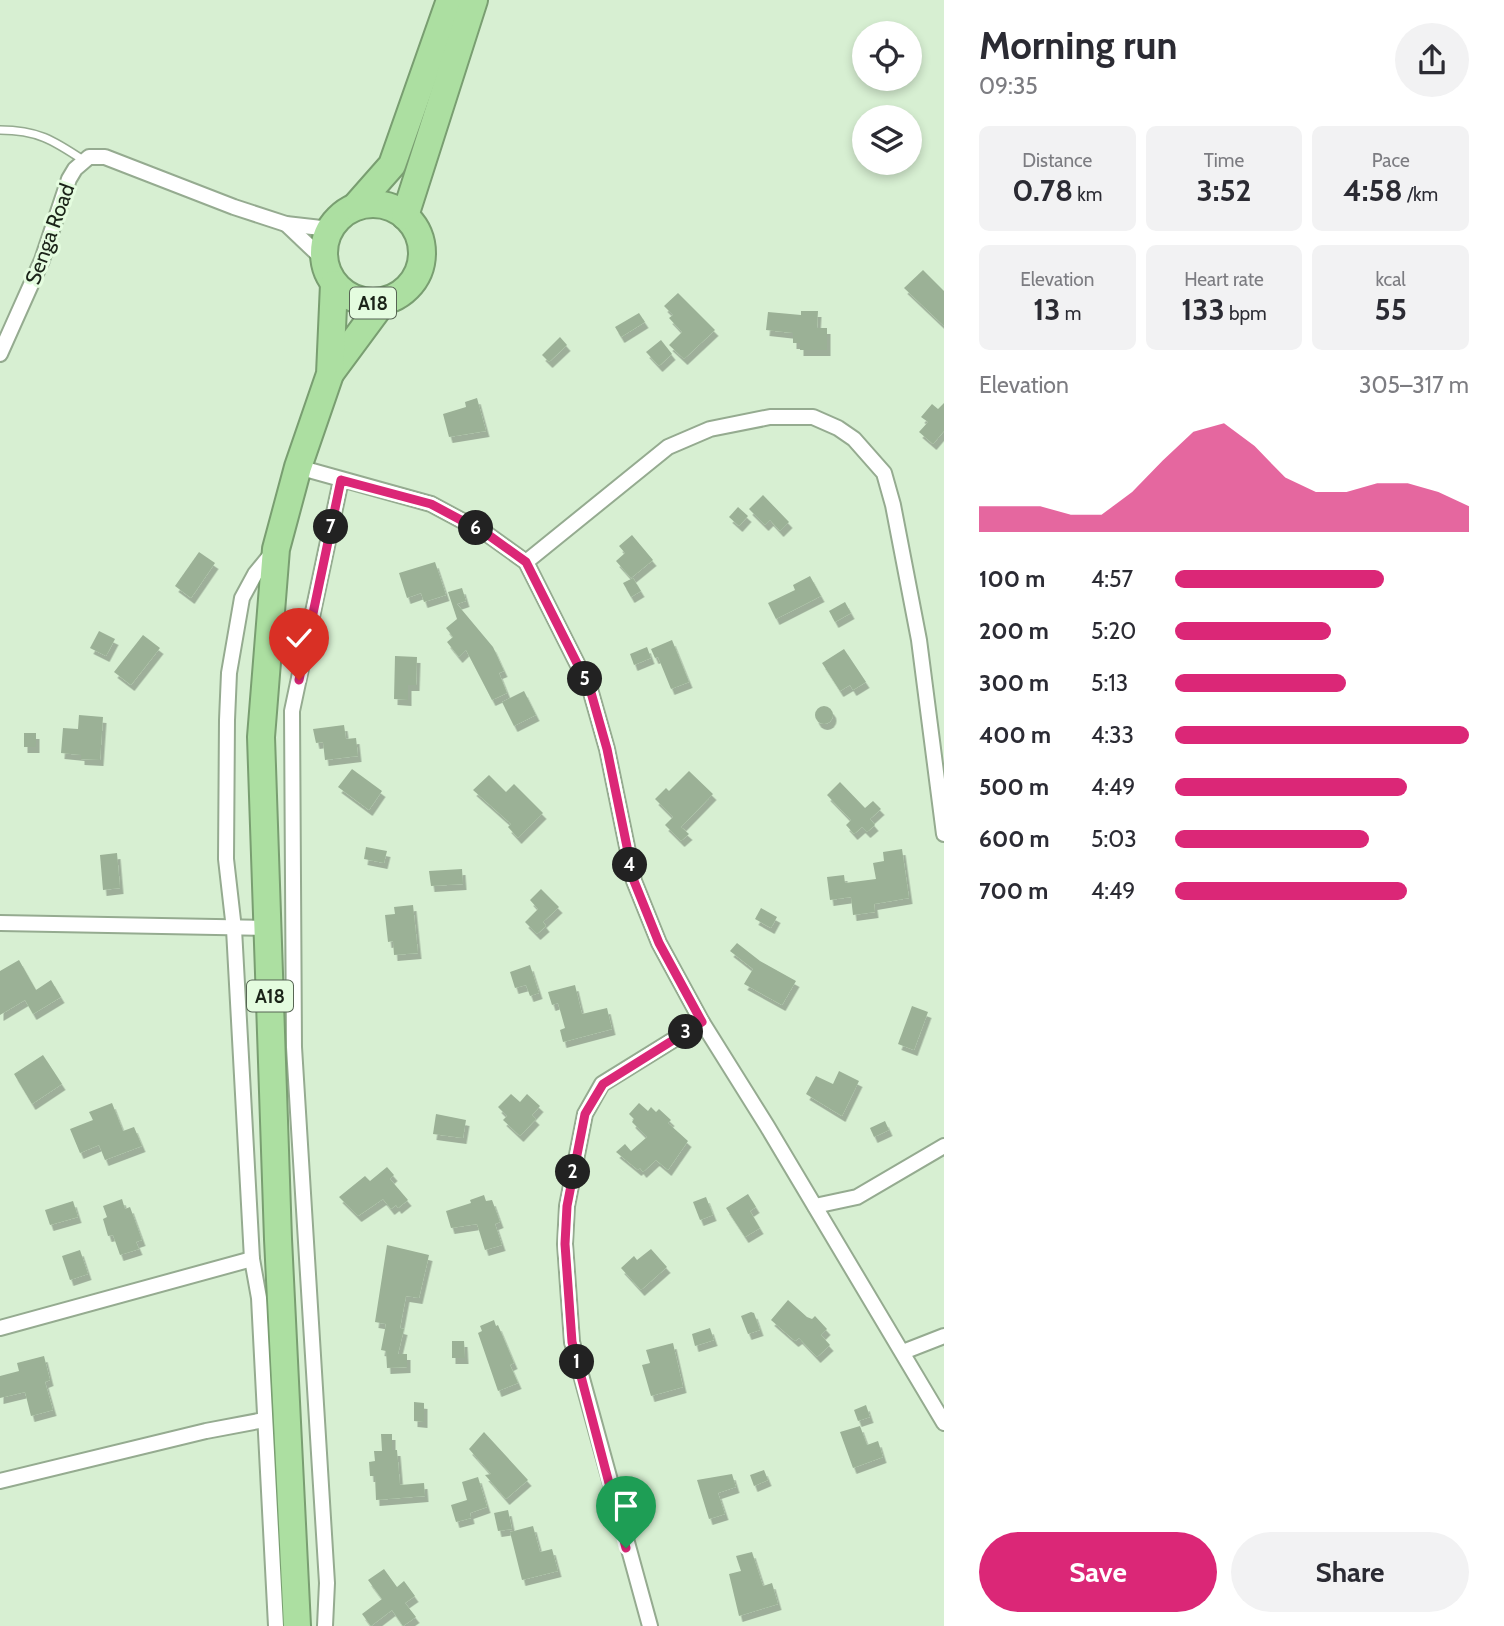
<!DOCTYPE html>
<html lang="en">
<head>
<meta charset="utf-8">
<style>
  :root { --surface:#fff; --page:#f2f2f3; --text:#2b2b33; --muted:#7c7c81; --accent:#db2777 }
  body { margin:0; font-family:Cabin,sans-serif; background:var(--page); color:var(--text); height:100vh; display:flex; flex-direction:column; font-size:26px; white-space:nowrap }
  * { box-sizing:border-box; margin:0 }
  p { font-size:23px; color:var(--muted) }
  .icon { flex:none; width:38px; height:38px; fill:none; stroke:currentColor; stroke-width:2; stroke-linecap:round; stroke-linejoin:round }
  .map { position:relative; flex:1; overflow:hidden }
  .details { display:flex; flex-direction:column; background:var(--surface); width:560px }
  .details>* { flex:none }
  .buttons { position:absolute; left:852px; top:21px; display:grid; gap:14px }
  .buttons a { display:grid; place-items:center; width:70px; height:70px; border-radius:50%; background:var(--surface); box-shadow:0 4px 10px #0003; font-size:35px }
  .pin { position:absolute; display:grid; place-items:center; width:60px; height:60px; color:#fff; margin:-72px -30px; border-radius:50% 50% 50% 0; rotate:-45deg; box-shadow:0 0 7px #0007 }
  .pin .icon { rotate:45deg }
  .km { position:absolute; width:35px; height:35px; margin:-18px; border-radius:50%; background:#222; color:#fff; font-size:19px; line-height:35px; text-align:center }
  .round { display:grid; place-items:center; flex:none; width:74px; height:74px; border-radius:37px; background:var(--page) }
  .overview { display:flex; align-items:center; justify-content:space-between; height:119px; padding:0 35px }
  h1 { font-size:38px; font-weight:800; line-height:52px }
  .figures { display:grid; grid-template-columns:repeat(3,1fr); gap:10px; height:119px; padding:7px 35px }
  .figures div { display:grid; align-content:center; border-radius:10px; background:var(--page); text-align:center }
  .figures b { font-size:30px; font-weight:800 }
  .figures small { font-size:19px; font-weight:400 }
  .figures p { font-size:19px }
  .chart { height:196px; padding:14px 35px }
  .chart p { display:flex; justify-content:space-between }
  .chart svg { width:100%; height:126px; margin-top:7px; fill:var(--accent); opacity:.7 }
  .button { display:flex; gap:14px; margin-top:auto; padding:14px 35px }
  .button a { flex:1; height:80px; border-radius:42px; background:var(--accent); color:#fff; font-size:28px; font-weight:800; line-height:80px; text-align:center }
  .button a+a { background:var(--page); color:var(--text) }
  ul { padding:0 35px; list-style:none; font-size:23px }
  li { display:grid; grid-template-columns:112px 84px 1fr; align-items:center; height:52px }
  li i { height:18px; border-radius:9px; background:var(--accent) }
  main { display:flex; flex:1; min-height:0 }
  .map>svg:first-child { display:block }
  .building { fill:#9bb196; filter:url(#shadow) }
  .lines { fill:none; stroke-linecap:round; stroke-linejoin:round }
  .lane-casing { stroke:#95ab90; stroke-width:10 }
  .street-casing { stroke:#95ab90; stroke-width:18 }
  .highway-casing { stroke:#799e71; stroke-width:30 }
  .lane { stroke:#fff; stroke-width:7 }
  .street { stroke:#fff; stroke-width:14 }
  .highway { stroke:#acdfa1; stroke-width:26 }
  .route-casing { stroke:#fff; stroke-width:14 }
  .route { stroke:#db2777; stroke-width:9 }
  .labels { text-anchor:middle; stroke-width:6; stroke-linejoin:round; paint-order:stroke }
  .shield { fill:#e4fcdf; stroke:#576554; stroke-width:2 }
  .shield-label { font-size:19px; font-weight:bold; fill:#1b2419 }
  .street-label { font-size:21px; fill:#1b2419; stroke:#e4fcdf }
</style>
</head>
<body>
<main>
<div class="map">
<svg width="944" height="1626" viewBox="0 0 944 1626">
  <defs>
    <filter id="shadow"><feDropShadow dx="3.5" dy="6" stdDeviation="0" flood-color="#0004"/></filter>
  </defs>
  <rect width="100%" height="100%" fill="#d7efd2"/>
  <g class="building">
    <polygon points="923,270 944,291 944,326 904,288"/>
    <polygon points="678,293 715,330 684,359 669,345 682,332 669,318 673,315 664,306"/>
    <polygon points="801,311 818,311 817,328 827,328 827,350 800,350 800,343 793,343 793,333 766,330 768,312 801,315"/>
    <polygon points="639,313 645,322 621,337 615,327"/>
    <polygon points="560,337 567,345 549,362 542,355"/>
    <polygon points="661,340 672,354 659,366 646,352"/>
    <polygon points="477,398 486,431 449,437 443,414 466,407 465,402"/>
    <polygon points="944,403 944,431 933,444 919,432 928,422 921,417 932,404 938,409"/>
    <polygon points="763,495 789,522 780,531 770,520 765,525 749,509"/>
    <polygon points="738,507 748,516 739,526 729,517"/>
    <polygon points="632,535 653,560 631,578 616,561 625,553 619,546"/>
    <polygon points="199,552 215,563 191,598 175,586"/>
    <polygon points="435,562 446,595 424,602 421,593 407,598 399,573"/>
    <polygon points="810,576 821,596 776,619 768,603 795,590 793,585"/>
    <polygon points="633,578 641,591 631,597 623,583"/>
    <polygon points="462,588 466,601 457,604 493,647 504,671 499,673 507,693 492,700 466,650 459,657 447,642 453,637 446,628 457,619 448,592"/>
    <polygon points="845,602 851,613 835,622 829,611"/>
    <polygon points="99,631 115,639 106,656 90,648"/>
    <polygon points="143,635 160,648 131,685 114,672"/>
    <polygon points="672,640 689,682 671,689 658,657 655,658 651,649"/>
    <polygon points="647,647 651,658 634,665 630,654"/>
    <polygon points="844,649 866,682 853,690 850,685 840,691 822,663"/>
    <polygon points="395,656 417,657 416,685 408,685 408,700 394,699"/>
    <polygon points="524,691 536,715 514,726 502,702"/>
    <circle cx="824" cy="715" r="9"/>
    <polygon points="79,715 103,717 100,760 81,759 81,755 61,753 63,728 78,729"/>
    <polygon points="344,725 346,739 356,738 358,756 325,760 323,742 316,743 313,729"/>
    <rect x="24" y="733" width="12" height="14"/>
    <polygon points="352,769 382,791 369,810 338,787"/>
    <polygon points="689,771 713,794 681,827 689,834 681,841 665,825 673,817 655,799 666,788 669,791"/>
    <polygon points="489,775 506,792 514,784 543,813 518,838 508,827 511,824 473,790"/>
    <polygon points="840,782 865,808 873,801 881,809 870,819 875,825 867,832 862,827 854,834 846,825 851,820 827,795"/>
    <polygon points="366,847 387,851 384,863 364,859"/>
    <polygon points="902,849 909,898 874,904 875,912 853,915 851,897 830,900 827,877 844,875 845,883 876,879 873,863 884,861 883,852"/>
    <polygon points="117,853 120,888 103,890 100,855"/>
    <polygon points="462,869 463,884 431,886 429,871"/>
    <polygon points="541,889 559,907 543,922 546,926 537,934 525,922 538,909 530,900"/>
    <polygon points="413,905 418,953 394,955 393,941 388,942 385,915 395,914 394,907"/>
    <polygon points="761,908 777,917 771,928 755,919"/>
    <polygon points="737,943 760,961 796,981 782,1005 744,984 753,969 730,951"/>
    <polygon points="19,960 36,990 51,980 61,997 33,1014 25,1000 0,1015 0,971"/>
    <polygon points="530,965 539,993 530,996 526,985 515,988 510,972"/>
    <polygon points="575,985 582,1014 607,1008 612,1029 563,1042 560,1030 565,1028 558,1003 552,1005 548,992"/>
    <polygon points="912,1006 928,1012 914,1050 898,1044"/>
    <polygon points="43,1055 62,1084 32,1104 14,1074"/>
    <polygon points="839,1071 859,1081 842,1116 806,1094 816,1076 833,1084"/>
    <polygon points="511,1094 520,1102 527,1094 540,1106 532,1115 536,1119 520,1136 503,1120 507,1116 498,1107"/>
    <polygon points="112,1103 123,1131 134,1127 142,1146 105,1160 99,1145 80,1153 70,1129 93,1120 89,1112"/>
    <polygon points="639,1103 648,1111 651,1107 656,1112 659,1109 671,1120 668,1123 688,1141 668,1170 656,1160 643,1172 640,1168 638,1170 616,1152 625,1144 631,1151 647,1137 632,1122 634,1119 629,1114"/>
    <polygon points="436,1114 466,1120 463,1138 433,1134"/>
    <polygon points="885,1121 889,1130 874,1137 870,1128"/>
    <polygon points="387,1167 394,1175 390,1179 408,1200 398,1208 396,1205 391,1209 383,1199 358,1216 339,1197 365,1176 370,1181"/>
    <polygon points="748,1194 756,1207 750,1211 760,1228 745,1237 726,1208"/>
    <polygon points="484,1195 486,1201 492,1200 500,1222 495,1224 502,1245 485,1250 477,1224 451,1228 446,1211 471,1203 470,1200"/>
    <polygon points="706,1197 713,1215 700,1220 693,1202"/>
    <polygon points="122,1199 125,1209 130,1207 142,1240 136,1242 139,1249 120,1255 113,1235 108,1236 103,1219 107,1217 103,1206"/>
    <polygon points="73,1201 78,1217 50,1225 45,1210"/>
    <polygon points="387,1245 429,1255 419,1298 406,1296 400,1328 404,1329 398,1354 407,1354 407,1367 387,1368 386,1351 381,1350 386,1324 375,1322"/>
    <polygon points="651,1249 667,1267 641,1290 621,1268 634,1256 637,1260"/>
    <polygon points="80,1250 88,1274 70,1280 62,1256"/>
    <polygon points="788,1300 807,1317 812,1319 815,1316 827,1329 821,1335 830,1345 817,1357 799,1338 795,1341 771,1320"/>
    <polygon points="751,1312 754,1313 760,1330 748,1334 741,1316"/>
    <polygon points="494,1320 496,1326 498,1325 514,1363 510,1365 518,1383 498,1391 478,1333 482,1331 480,1326"/>
    <polygon points="710,1328 714,1340 695,1346 692,1334"/>
    <polygon points="452,1341 464,1341 465,1358 452,1358"/>
    <polygon points="673,1343 683,1387 651,1396 642,1365 650,1363 646,1350"/>
    <polygon points="44,1356 50,1380 45,1382 53,1410 31,1416 25,1392 0,1398 0,1376 19,1371 17,1363"/>
    <polygon points="414,1402 424,1403 424,1422 414,1421"/>
    <polygon points="866,1405 870,1417 858,1421 854,1410"/>
    <polygon points="860,1426 867,1445 878,1441 883,1457 853,1468 840,1432"/>
    <polygon points="484,1432 528,1480 506,1499 485,1475 491,1474 469,1449"/>
    <polygon points="381,1434 392,1434 392,1450 397,1450 400,1485 424,1483 425,1496 376,1500 375,1476 370,1476 369,1462 375,1461 374,1451 382,1451"/>
    <polygon points="764,1470 768,1480 754,1486 750,1475"/>
    <polygon points="732,1474 736,1487 718,1493 725,1514 709,1519 697,1480"/>
    <polygon points="478,1477 487,1507 470,1513 471,1518 456,1522 451,1505 467,1500 462,1482"/>
    <polygon points="508,1510 512,1529 498,1531 494,1513"/>
    <polygon points="533,1526 540,1552 552,1549 558,1571 522,1580 510,1532"/>
    <polygon points="752,1552 763,1586 772,1583 778,1604 739,1616 729,1574 741,1571 736,1556"/>
    <polygon points="384,1569 397,1587 404,1581 415,1596 405,1603 416,1617 403,1626 392,1610 371,1626 362,1614 382,1599 368,1580"/>
  </g>
  <g class="lines">
    <g class="lane-casing">
      <path id="lane" d="M0 130C37 130 53 140 83 160"/>
    </g>
    <g class="street-casing">
      <g id="street">
        <polyline points="286,224 324,260"/>
        <polyline points="0,354 42,260 69,179 75,169 89,157 105,157 234,207 286,224 330,229"/>
        <polyline points="298,467 431,504 487,534 526,562 590,689 607,749 634,881 659,943 702,1022 767,1126 944,1423"/>
        <polyline points="273,552 255,574 242,598 229,673 227,720 226,859 234,929 252,1259 259,1298 276,1626"/>
        <polyline points="526,562 668,447 710,429 770,417 813,417 838,428 854,439 884,473 893,505 919,640 944,834"/>
        <polyline points="0,923 268,928"/>
        <polyline points="815,1206 857,1197 944,1146"/>
        <polyline points="0,1328 252,1259"/>
        <polyline points="903,1352 944,1336"/>
        <polyline points="0,1481 206,1431 264,1420"/>
        <polyline points="325,1626 327,1583 294,1047 292,711 341,480"/>
        <polyline points="650,1626 572,1342 565,1244 567,1206 585,1114 602,1084 702,1022"/>
      </g>
    </g>
    <g class="highway-casing">
      <g id="highway">
        <circle cx="373" cy="253" r="49"/>
        <polyline points="355,207 392,165 450,0"/>
        <polyline points="405,216 474,0"/>
        <polyline points="332,371 383,302"/>
        <polyline points="297,1626 278,1239 261,737 276,549 298,467 330,374 334,284"/>
      </g>
    </g>
    <use href="#lane" class="lane"/>
    <use href="#street" class="street"/>
    <use href="#highway" class="highway"/>
  </g>
  <g class="lines">
    <g class="route-casing">
      <polyline id="route" points="299,680 341,480 431,504 487,534 526,562 590,689 607,749 634,881 659,943 702,1022 603,1084 585,1114 567,1206 565,1244 572,1342 626,1548"/>
    </g>
    <use href="#route" class="route"/>
  </g>
  <g class="labels">
    <g class="shield">
      <rect x="350" y="287.5" width="46" height="31" rx="5"/>
      <rect x="247" y="980.5" width="46" height="31" rx="5"/>
    </g>
    <g class="shield-label">
      <text x="373" y="310">A18</text>
      <text x="270" y="1003">A18</text>
    </g>
    <g class="street-label">
      <text transform="translate(50 234) rotate(-70)" y="7">Senga Road</text>
    </g>
  </g>
</svg>
<div class="buttons">
<a><svg class="icon" aria-label="locate" viewBox="0 0 24 24"><circle cx="12" cy="12" r="6"/><path d="M12 2v4M12 18v4M2 12h4M18 12h4"/></svg></a>
<a><svg class="icon" aria-label="layers" viewBox="0 0 24 24"><path d="M12 4l9 5-9 5-9-5zM3 14l9 5 9-5"/></svg></a>
</div>
<div class="pin" style="left:626px;top:1548px;background:#1e9e55"><svg class="icon" aria-label="arrive" viewBox="0 0 24 24"><path d="M6 21V4h12l-3 4 3 4H6"/></svg></div>
<div class="pin" style="left:299px;top:680px;background:#d93025"><svg class="icon" aria-label="check" viewBox="0 0 24 24"><path d="M5 12l5 5 9-10"/></svg></div>
<b class="km" style="left:577px;top:1362px">1</b>
<b class="km" style="left:573px;top:1172px">2</b>
<b class="km" style="left:686px;top:1032px">3</b>
<b class="km" style="left:630px;top:865px">4</b>
<b class="km" style="left:585px;top:679px">5</b>
<b class="km" style="left:476px;top:528px">6</b>
<b class="km" style="left:331px;top:527px">7</b>
</div>
<section class="details">
<div class="overview"><div><h1>Morning run</h1><p>09:35</p></div><a class="round"><svg class="icon" aria-label="share" viewBox="0 0 24 24"><path d="M12 15V3M7 8l5-5 5 5M5 13v7h14v-7"/></svg></a></div>
<div class="figures">
<div><p>Distance</p><b>0.78<small> km</small></b></div>
<div><p>Time</p><b>3:52</b></div>
<div><p>Pace</p><b>4:58<small> /km</small></b></div>
</div>
<div class="figures">
<div><p>Elevation</p><b>13<small> m</small></b></div>
<div><p>Heart rate</p><b>133<small> bpm</small></b></div>
<div><p>kcal</p><b>55</b></div>
</div>
<div class="chart"><p><span>Elevation</span>305–317 m</p>
<svg viewBox="0 0 160 44" preserveAspectRatio="none"><path d="M0 44V35L10 35L20 35L30 38L40 38L50 30L60 19L70 9L80 6L90 14L100 25L110 30L120 30L130 27L140 27L150 30L160 35V44z"/></svg>
</div>
<ul>
<li><b>100 m</b>4:57<i style="width:71%"></i></li>
<li><b>200 m</b>5:20<i style="width:53%"></i></li>
<li><b>300 m</b>5:13<i style="width:58%"></i></li>
<li><b>400 m</b>4:33<i style="width:100%"></i></li>
<li><b>500 m</b>4:49<i style="width:79%"></i></li>
<li><b>600 m</b>5:03<i style="width:66%"></i></li>
<li><b>700 m</b>4:49<i style="width:79%"></i></li>
</ul>
<div class="button"><a>Save</a><a>Share</a></div>
</section>
</main>
</body>
</html>
